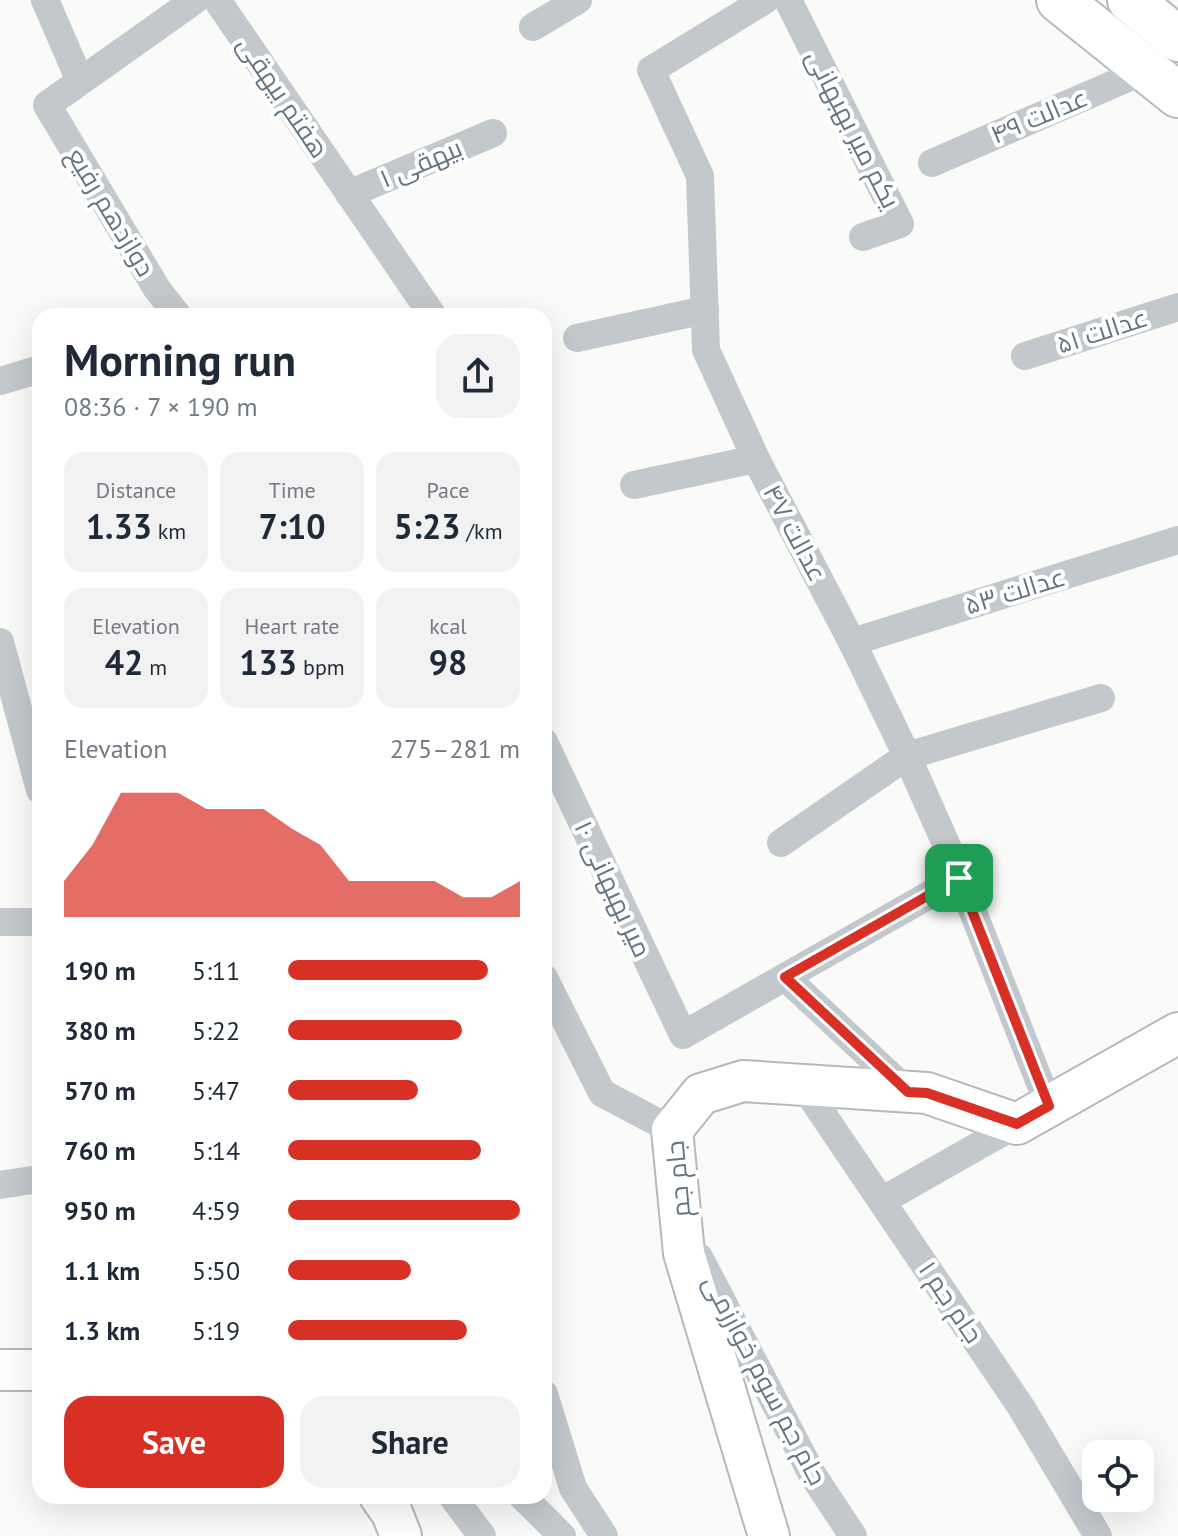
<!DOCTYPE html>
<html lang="en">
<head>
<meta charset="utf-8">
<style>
  :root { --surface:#fff; --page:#f2f2f3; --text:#1f2937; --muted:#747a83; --accent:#d93025 }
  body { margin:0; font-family:"PT Sans",Cairo,sans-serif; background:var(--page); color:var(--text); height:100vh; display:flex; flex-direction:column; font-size:30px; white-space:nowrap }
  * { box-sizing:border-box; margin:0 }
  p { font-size:26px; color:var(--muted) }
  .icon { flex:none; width:44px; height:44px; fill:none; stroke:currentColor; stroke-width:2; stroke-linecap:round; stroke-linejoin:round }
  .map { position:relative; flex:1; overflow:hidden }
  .side { position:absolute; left:32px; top:308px; width:520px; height:1196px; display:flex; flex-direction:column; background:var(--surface); border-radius:24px; box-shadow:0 8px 32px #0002 }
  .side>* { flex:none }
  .fabs { position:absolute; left:1082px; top:1440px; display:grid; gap:16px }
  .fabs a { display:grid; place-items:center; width:72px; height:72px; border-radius:16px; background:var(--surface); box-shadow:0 8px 32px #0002; font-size:40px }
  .pin { position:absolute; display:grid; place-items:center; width:68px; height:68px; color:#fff; margin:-34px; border-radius:16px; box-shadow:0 4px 12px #0006 }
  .round { display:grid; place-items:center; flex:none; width:84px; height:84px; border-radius:24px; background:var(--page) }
  .summary { display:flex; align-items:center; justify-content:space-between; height:136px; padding:0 32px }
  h1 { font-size:44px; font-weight:600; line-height:60px }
  .stats { display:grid; grid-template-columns:repeat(3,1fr); gap:12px; height:136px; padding:8px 32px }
  .stats div { display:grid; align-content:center; border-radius:20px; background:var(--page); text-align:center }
  .stats b { font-size:34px; font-weight:600 }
  .stats small { font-size:22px; font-weight:400 }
  .stats p { font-size:22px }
  .chart { height:224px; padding:16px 32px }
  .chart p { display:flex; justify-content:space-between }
  .chart svg { width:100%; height:144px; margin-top:8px; fill:var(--accent); opacity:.7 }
  .action { display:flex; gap:16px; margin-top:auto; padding:16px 32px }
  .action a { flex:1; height:92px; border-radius:24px; background:var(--accent); color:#fff; font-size:32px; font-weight:600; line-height:92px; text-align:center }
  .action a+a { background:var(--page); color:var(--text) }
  ul { padding:0 32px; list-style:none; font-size:26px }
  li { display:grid; grid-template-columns:128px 96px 1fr; align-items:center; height:60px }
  li i { height:20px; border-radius:10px; background:var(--accent) }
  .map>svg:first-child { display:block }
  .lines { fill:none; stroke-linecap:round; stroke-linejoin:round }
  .secondary-casing { stroke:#b3babf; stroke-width:44 }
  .primary-casing { stroke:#b5babe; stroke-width:48 }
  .street { stroke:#c3c8cc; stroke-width:28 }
  .secondary { stroke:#fff; stroke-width:40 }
  .primary { stroke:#fff; stroke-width:44 }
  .route-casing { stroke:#fff; stroke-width:16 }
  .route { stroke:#d93025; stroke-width:10 }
  .labels { text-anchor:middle; stroke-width:8; stroke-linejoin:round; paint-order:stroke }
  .street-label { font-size:26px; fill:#657683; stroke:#fff }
</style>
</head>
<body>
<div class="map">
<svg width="1178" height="1536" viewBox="0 0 1178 1536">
  <rect width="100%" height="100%" fill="#fafaf8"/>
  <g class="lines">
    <g class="secondary-casing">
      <g id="secondary">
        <polyline points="0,1370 40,1370"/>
        <polyline points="380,1496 392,1513 401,1536"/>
        <polyline points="769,1536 684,1253 672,1130 701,1094 743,1081 927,1093 1017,1124 1178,1033"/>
      </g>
    </g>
    <g class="primary-casing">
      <g id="primary">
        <polyline points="1059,0 1178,95"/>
        <polyline points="1130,0 1178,39"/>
      </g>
    </g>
    <g class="street">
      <polyline points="45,0 80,81"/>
      <polyline points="217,0 433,316"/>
      <polyline points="765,0 651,70 700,176 706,350 756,459 852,642 907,756 950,853 1049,1106"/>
      <polyline points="788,0 900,224 863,237"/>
      <polyline points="533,27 578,0"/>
      <polyline points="932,163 1146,70"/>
      <polyline points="349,194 493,133"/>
      <polyline points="178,316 157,289 47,105 195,0"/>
      <polyline points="577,338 705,310"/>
      <polyline points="1025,356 1178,307"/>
      <polyline points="0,381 40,369"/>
      <polyline points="634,485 756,459"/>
      <polyline points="0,642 40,790"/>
      <polyline points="852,642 1178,540"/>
      <polyline points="544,742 683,1035 959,878"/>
      <polyline points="781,843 907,756 1101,698"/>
      <polyline points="0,922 40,922"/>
      <polyline points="785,977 908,1092"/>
      <polyline points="544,978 602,1093 672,1130"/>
      <polyline points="813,1100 1021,1407 1098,1536"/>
      <polyline points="0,1185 32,1180"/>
      <polyline points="883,1200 1017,1124"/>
      <polyline points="699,1257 812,1474 853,1536"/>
      <polyline points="544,1394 573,1488 604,1536"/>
      <polyline points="452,1496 482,1536"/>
      <polyline points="522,1496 562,1536"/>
    </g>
    <use href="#secondary" class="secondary"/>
    <use href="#primary" class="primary"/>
  </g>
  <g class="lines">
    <g class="route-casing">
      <polygon id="route" points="959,878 1049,1106 1017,1124 927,1093 908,1092 785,977"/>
    </g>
    <use href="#route" class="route"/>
  </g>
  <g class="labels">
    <g class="street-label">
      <text transform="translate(283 97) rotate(56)" y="9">هفتم بیهقی</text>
      <text transform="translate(1039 116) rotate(-23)" y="9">عدالت ۴۹</text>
      <text transform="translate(853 129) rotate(63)" y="9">یکم میر بهبهانی</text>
      <text transform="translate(421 163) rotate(-23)" y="9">بیهقی ۱</text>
      <text transform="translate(111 212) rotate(59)" y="9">دوازدهم رفیع</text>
      <text transform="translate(1102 331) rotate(-18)" y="9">عدالت ۵۱</text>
      <text transform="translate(795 533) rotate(62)" y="9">عدالت ۴۷</text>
      <text transform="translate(1015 591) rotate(-17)" y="9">عدالت ۵۳</text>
      <text transform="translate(613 889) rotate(65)" y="9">۱۰ میر بهبهانی</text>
      <text transform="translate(678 1179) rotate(-95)" y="9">جام جم</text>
      <text transform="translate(951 1302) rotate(56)" y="9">۱ جام جم</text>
      <text transform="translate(765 1380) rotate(62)" y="9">جام جم سوم خوارزمی</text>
    </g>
  </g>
</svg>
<div class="fabs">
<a><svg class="icon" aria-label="locate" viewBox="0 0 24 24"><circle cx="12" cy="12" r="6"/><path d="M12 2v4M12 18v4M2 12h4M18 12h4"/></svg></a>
</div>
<div class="pin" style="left:959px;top:878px;background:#1e9e55"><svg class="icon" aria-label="arrive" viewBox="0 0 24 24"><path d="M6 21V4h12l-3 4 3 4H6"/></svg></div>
<section class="side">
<div class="summary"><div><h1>Morning run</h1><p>08:36 · 7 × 190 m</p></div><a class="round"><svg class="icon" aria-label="share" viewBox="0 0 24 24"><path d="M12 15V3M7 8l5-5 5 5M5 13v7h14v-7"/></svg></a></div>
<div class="stats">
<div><p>Distance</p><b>1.33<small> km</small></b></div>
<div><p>Time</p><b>7:10</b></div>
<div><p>Pace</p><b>5:23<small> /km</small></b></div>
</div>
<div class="stats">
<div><p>Elevation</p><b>42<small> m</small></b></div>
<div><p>Heart rate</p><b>133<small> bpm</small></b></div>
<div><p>kcal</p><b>98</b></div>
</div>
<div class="chart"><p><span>Elevation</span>275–281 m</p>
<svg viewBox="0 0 160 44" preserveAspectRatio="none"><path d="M0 44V33L10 22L20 6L30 6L40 6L50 11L60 11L70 11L80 17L90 22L100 33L110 33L120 33L130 33L140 38L150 38L160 33V44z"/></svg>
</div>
<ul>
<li><b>190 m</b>5:11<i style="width:86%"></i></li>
<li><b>380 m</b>5:22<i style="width:75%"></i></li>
<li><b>570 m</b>5:47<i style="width:56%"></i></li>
<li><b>760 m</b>5:14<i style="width:83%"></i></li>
<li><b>950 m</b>4:59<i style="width:100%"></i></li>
<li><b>1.1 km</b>5:50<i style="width:53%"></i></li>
<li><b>1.3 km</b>5:19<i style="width:77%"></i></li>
</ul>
<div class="action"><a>Save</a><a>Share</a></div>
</section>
</div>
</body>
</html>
